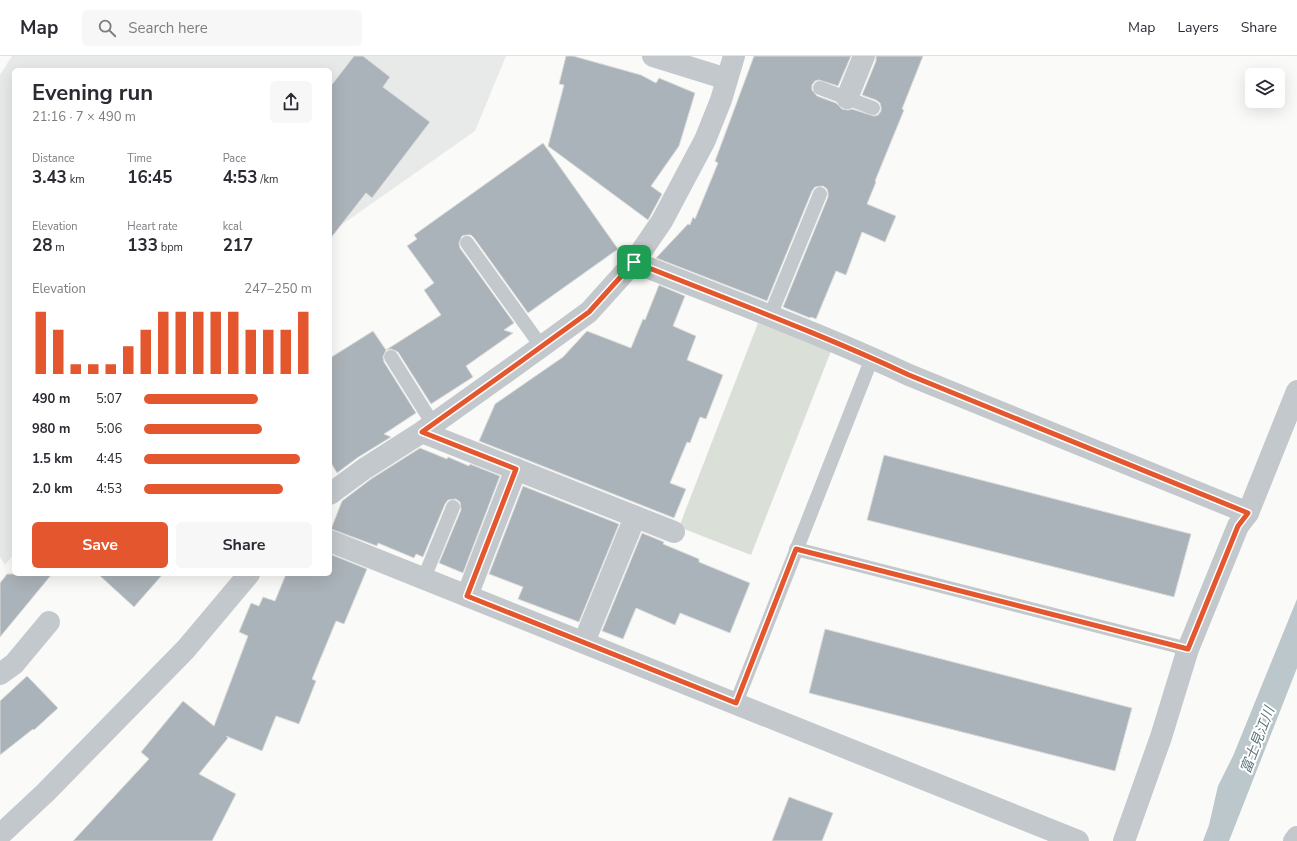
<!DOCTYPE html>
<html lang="en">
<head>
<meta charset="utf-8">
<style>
  :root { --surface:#fff; --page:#f7f7f7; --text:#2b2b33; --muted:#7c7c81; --line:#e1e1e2; --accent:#e4572e }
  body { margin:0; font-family:"Nunito Sans","Noto Sans JP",sans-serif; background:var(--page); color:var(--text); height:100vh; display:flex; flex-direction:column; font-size:15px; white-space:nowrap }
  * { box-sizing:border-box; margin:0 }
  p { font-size:13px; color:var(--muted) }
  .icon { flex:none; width:22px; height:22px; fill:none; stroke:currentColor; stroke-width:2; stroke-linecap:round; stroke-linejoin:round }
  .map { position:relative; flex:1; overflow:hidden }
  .panel { position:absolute; left:12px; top:12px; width:320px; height:508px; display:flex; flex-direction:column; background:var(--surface); border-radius:6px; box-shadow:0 4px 16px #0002 }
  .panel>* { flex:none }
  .buttons { position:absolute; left:1245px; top:12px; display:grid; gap:8px }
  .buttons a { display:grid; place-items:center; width:40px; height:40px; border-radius:6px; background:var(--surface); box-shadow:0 4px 16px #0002; font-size:20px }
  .pin { position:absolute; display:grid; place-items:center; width:34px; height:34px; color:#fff; margin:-17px; border-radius:8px; box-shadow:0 2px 6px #0006 }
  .round { display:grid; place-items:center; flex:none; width:42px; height:42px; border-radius:6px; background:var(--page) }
  .head { display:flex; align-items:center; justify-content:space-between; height:68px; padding:0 20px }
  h1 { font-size:22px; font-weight:700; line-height:30px }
  .stats { display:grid; grid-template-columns:repeat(3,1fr); gap:6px; height:68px; padding:4px 20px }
  .stats div { display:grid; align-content:center }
  .stats b { font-size:17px; font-weight:700 }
  .stats small { font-size:11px; font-weight:400 }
  .stats p { font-size:11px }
  .chart { height:112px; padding:8px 20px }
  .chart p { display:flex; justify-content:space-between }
  .chart svg { width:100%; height:72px; margin-top:4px; stroke:var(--accent); stroke-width:6 }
  .button { display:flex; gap:8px; margin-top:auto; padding:8px 20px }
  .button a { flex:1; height:46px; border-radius:6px; background:var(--accent); color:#fff; font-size:16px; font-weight:700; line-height:46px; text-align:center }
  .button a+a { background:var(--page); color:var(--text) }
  ul { padding:0 20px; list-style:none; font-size:13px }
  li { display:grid; grid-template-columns:64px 48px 1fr; align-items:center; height:30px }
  li i { height:10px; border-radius:5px; background:var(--accent) }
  header { display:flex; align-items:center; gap:24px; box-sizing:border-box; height:56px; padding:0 20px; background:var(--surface); border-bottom:1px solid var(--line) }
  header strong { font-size:19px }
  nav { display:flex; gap:22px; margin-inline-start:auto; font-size:14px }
  .search { width:280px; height:36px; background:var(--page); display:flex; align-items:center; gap:10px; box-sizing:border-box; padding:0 14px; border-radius:6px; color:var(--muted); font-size:15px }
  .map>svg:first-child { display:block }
  .built { fill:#e8e9e9 }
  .green { fill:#dadfd7 }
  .water { fill:#bbc7cb }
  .building { fill:#aab3b9; stroke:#dcdcda }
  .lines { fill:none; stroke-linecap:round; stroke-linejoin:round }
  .service { stroke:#c3c8cc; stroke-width:14 }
  .minor { stroke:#c3c8cc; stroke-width:22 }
  .route-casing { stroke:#fff; stroke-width:8 }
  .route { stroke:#e4572e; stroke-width:5 }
  .labels { text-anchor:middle; stroke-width:4; stroke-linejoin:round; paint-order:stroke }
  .water-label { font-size:14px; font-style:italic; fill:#60757c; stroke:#fff }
</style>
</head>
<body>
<header>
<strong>Map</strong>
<div class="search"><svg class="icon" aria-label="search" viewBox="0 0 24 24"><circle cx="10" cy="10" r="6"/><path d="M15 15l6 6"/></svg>Search here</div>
<nav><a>Map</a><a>Layers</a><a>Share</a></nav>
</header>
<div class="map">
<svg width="1297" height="785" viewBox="0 0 1297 785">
  <rect width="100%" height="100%" fill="#fafaf8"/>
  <polygon class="built" points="12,0 506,0 475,75 330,177 330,14 14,14 14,498 5,509 0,501 0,19"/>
  <polygon class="green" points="758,267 831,295 751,499 679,471"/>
  <polygon class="water" points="1297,543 1297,612 1229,785 1203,785 1209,769 1218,730 1233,700"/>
  <g class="building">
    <polygon points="354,0 363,0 390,21 383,31 430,66 372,142 366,137 330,183 330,31"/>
    <polygon points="566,0 573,0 641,19 656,27 659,22 695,37 679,90 651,130 662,138 648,164 548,90 564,29 559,28"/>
    <polygon points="754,0 851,0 838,30 819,24 815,25 812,29 812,34 817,40 836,47 842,53 848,54 852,53 874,60 878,59 881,55 881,51 880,47 876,44 862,39 876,5 876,0 923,0 902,53 904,54 875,125 876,126 867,148 896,160 885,186 862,176 846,219 836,215 816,263 811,261 810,262 783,251 828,141 828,137 827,133 823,130 815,131 812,135 767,245 656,202 688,168 690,169 693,161 695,163 718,107 715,105"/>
    <polygon points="543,87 618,193 528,257 474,182 471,179 467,179 462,180 459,187 460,192 514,267 504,274 513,277 466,310 473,321 431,348 398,296 391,293 386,294 383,301 384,306 416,357 384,378 391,381 357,402 337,417 330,405 330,302 373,275 386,294 441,259 424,234 434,227 407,190 417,183 414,179"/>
    <polygon points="659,229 685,240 673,270 696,280 687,304 723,319 706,363 700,361 690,387 687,386 670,427 686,433 674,462 479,385 495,348 563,301 587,275 631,292 643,263 645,264"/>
    <polygon points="420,392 447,403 448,401 469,410 470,408 500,420 463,517 439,507 461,454 460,446 456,443 448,444 445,448 423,501 416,498 414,502 378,487 377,490 331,473 342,445 371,423"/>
    <polygon points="884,399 1191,478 1174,541 867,464"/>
    <polygon points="523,430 619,468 579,566 518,543 523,531 489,518"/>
    <polygon points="642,477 664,486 663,488 699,503 699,506 750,527 730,577 680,557 675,569 636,552 623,583 602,575"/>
    <polygon points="330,498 367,513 344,568 336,565 312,623 316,625 299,668 276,660 262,695 226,680 228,682 199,718 236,738 212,785 73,785 149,703 141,696 183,645 214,670 248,580 239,576 251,547 259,550 263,541 275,545 286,518 330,518"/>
    <polygon points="7,518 52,518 0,581 0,527"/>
    <polygon points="98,518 163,518 134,551"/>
    <polygon points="825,573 1132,652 1115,715 809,637"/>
    <polygon points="27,620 58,652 34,674 33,673 0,699 0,645"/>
    <polygon points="789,741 833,757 822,785 772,785"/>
  </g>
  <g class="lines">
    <g class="service">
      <polyline points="820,32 873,52"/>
      <polyline points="467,187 541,290"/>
      <polyline points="770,260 820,138"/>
      <polyline points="391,301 433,368"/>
      <polyline points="796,493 1188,593"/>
      <polyline points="424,522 453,451"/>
      <polyline points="736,647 872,302"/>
    </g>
    <g class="minor">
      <polyline points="653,0 727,23"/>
      <polyline points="847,42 864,0"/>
      <path d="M634 206C726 243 819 277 909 319L1248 457"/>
      <polyline points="422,376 674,476"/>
      <polyline points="330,438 364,413 422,376 509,314 589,256 634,206 662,165 705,84 721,44 734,0"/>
      <polyline points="330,485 1078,785"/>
      <polyline points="467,540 516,413"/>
      <polyline points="584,586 635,461"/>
      <polyline points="0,618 14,608 49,566"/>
      <polyline points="0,779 45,737 186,593 249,518"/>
      <polyline points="1124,785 1161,681 1188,593 1238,470 1248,457 1297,335"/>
      <polyline points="1294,785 1297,781"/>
    </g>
  </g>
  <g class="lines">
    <g class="route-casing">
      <path id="route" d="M634 206C726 243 819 277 909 319L1248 457 1238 470 1188 593 796 493 736 647 467 540 516 413 422 376 509 314 589 256Z"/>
    </g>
    <use href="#route" class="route"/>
  </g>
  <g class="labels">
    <g class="water-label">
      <text transform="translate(1257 684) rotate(-69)" y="5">富士見江川</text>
    </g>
  </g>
</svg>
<div class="buttons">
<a><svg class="icon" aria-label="layers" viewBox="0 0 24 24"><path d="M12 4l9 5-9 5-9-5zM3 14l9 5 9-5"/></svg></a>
</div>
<div class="pin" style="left:634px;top:206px;background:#1e9e55"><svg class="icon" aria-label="arrive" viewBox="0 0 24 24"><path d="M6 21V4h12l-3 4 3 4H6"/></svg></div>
<section class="panel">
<div class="head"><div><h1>Evening run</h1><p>21:16 · 7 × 490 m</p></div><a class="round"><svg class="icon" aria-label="share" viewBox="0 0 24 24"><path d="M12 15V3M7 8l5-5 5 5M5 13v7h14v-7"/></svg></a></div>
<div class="stats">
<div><p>Distance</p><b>3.43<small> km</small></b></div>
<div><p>Time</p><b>16:45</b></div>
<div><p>Pace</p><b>4:53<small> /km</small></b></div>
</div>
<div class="stats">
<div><p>Elevation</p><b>28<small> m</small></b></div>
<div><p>Heart rate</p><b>133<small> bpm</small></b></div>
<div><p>kcal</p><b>217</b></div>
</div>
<div class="chart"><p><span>Elevation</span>247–250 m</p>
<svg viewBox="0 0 160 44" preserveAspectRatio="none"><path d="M5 44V6M15 44V17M25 44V38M35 44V38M45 44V38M55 44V27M65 44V17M75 44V6M85 44V6M95 44V6M105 44V6M115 44V6M125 44V17M135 44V17M145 44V17M155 44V6"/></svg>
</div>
<ul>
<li><b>490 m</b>5:07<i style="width:68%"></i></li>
<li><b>980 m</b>5:06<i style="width:70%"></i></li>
<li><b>1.5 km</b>4:45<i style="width:93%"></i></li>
<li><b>2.0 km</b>4:53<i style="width:83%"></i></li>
</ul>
<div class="button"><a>Save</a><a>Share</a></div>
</section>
</div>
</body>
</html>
